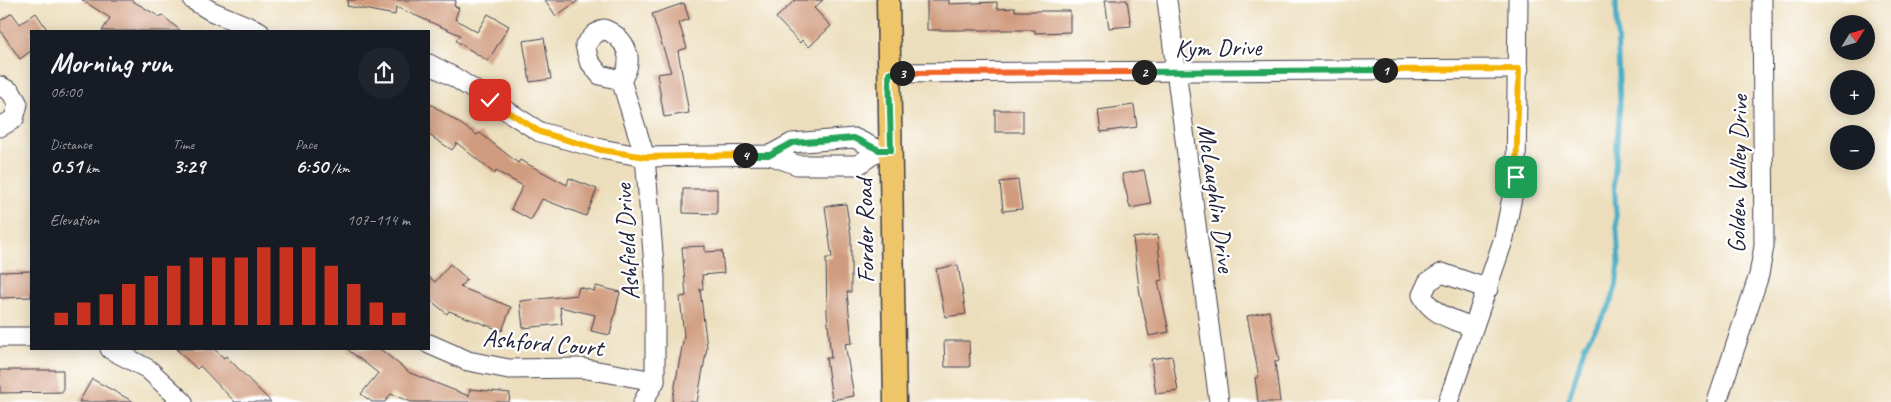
<!DOCTYPE html>
<html lang="en">
<head>
<meta charset="utf-8">
<style>
  :root { --surface:#171b24; --page:#20242c; --text:#f1f3f6; --muted:#9ea1a6; --accent:#c8321e }
  body { margin:0; font-family:Caveat,sans-serif; background:var(--page); color:var(--text); height:100vh; display:flex; flex-direction:column; font-size:19px; white-space:nowrap }
  * { box-sizing:border-box; margin:0 }
  p { font-size:16px; color:var(--muted) }
  .icon { flex:none; width:28px; height:28px; fill:none; stroke:currentColor; stroke-width:2; stroke-linecap:round; stroke-linejoin:round }
  .map { position:relative; flex:1; overflow:hidden }
  .panel { position:absolute; left:30px; top:30px; width:400px; height:320px; display:flex; flex-direction:column; background:var(--surface); border-radius:0px; box-shadow:0 2px 12px #0003 }
  .panel>* { flex:none }
  .needle { width:32px; rotate:53deg }
  .buttons { position:absolute; left:1830px; top:15px; display:grid; gap:10px }
  .buttons a { display:grid; place-items:center; width:45px; height:45px; border-radius:50%; background:var(--surface); box-shadow:0 2px 12px #0003; font-size:25px }
  .pin { position:absolute; display:grid; place-items:center; width:42px; height:42px; color:#fff; margin:-21px; border-radius:10px; box-shadow:0 2px 8px #0006 }
  .km { position:absolute; width:25px; height:25px; margin:-12px; border-radius:50%; background:#222; color:#fff; font-size:14px; line-height:25px; text-align:center }
  .round { display:grid; place-items:center; flex:none; width:52px; height:52px; border-radius:26px; background:var(--page) }
  .headline { display:flex; align-items:center; justify-content:space-between; height:85px; padding:0 20px }
  h1 { font-size:28px; font-weight:700; line-height:38px }
  .stats { display:grid; grid-template-columns:repeat(3,1fr); gap:8px; height:85px; padding:5px 20px }
  .stats div { display:grid; align-content:center }
  .stats b { font-size:21px; font-weight:700 }
  .stats small { font-size:14px; font-weight:400 }
  .stats p { font-size:14px }
  .chart { height:140px; padding:10px 20px }
  .chart p { display:flex; justify-content:space-between }
  .chart svg { width:100%; height:90px; margin-top:5px; stroke:var(--accent); stroke-width:6 }
  .map>svg:first-child { display:block }
  .lines { fill:none; stroke-linecap:round; stroke-linejoin:round }
  .stream { stroke:#48aec7; stroke-width:5 }
  .building { fill:#d09b7e }
  .minor-casing { stroke:#403e4e; stroke-width:21 }
  .major-casing { stroke:#403e4e; stroke-width:25 }
  .minor { stroke:#fff; stroke-width:19 }
  .major { stroke:#eec569; stroke-width:22 }
  .split-1-casing { stroke:#fff; stroke-width:10 }
  .split-2-casing { stroke:#fff; stroke-width:10 }
  .split-3-casing { stroke:#fff; stroke-width:10 }
  .split-4-casing { stroke:#fff; stroke-width:10 }
  .split-5-casing { stroke:#fff; stroke-width:10 }
  .split-1 { stroke:#f5b400; stroke-width:6 }
  .split-2 { stroke:#22a559; stroke-width:6 }
  .split-3 { stroke:#f0652b; stroke-width:6 }
  .split-4 { stroke:#22a559; stroke-width:6 }
  .split-5 { stroke:#f5b400; stroke-width:6 }
  .labels { text-anchor:middle; stroke-width:4.5; stroke-linejoin:round; paint-order:stroke }
  .street-label { font-size:25px; fill:#22223b; stroke:#fff }
</style>
</head>
<body>
<div class="map">
<svg width="1891" height="402" viewBox="0 0 1891 402">
  <rect width="100%" height="100%" fill="#fff"/>
  <filter id="ink" filterUnits="userSpaceOnUse"><feTurbulence type="fractalNoise" baseFrequency=".02" numOctaves="2"/><feDisplacementMap in="SourceGraphic" scale="10" xChannelSelector="R" yChannelSelector="G"/><feConvolveMatrix kernelMatrix="1 2 1 2 8 2 1 2 1" color-interpolation-filters="sRGB"/></filter>
  <filter id="wash" filterUnits="userSpaceOnUse"><feTurbulence type="fractalNoise" baseFrequency=".0096" numOctaves="4" result="noise"/><feDisplacementMap in="SourceGraphic" scale="20" xChannelSelector="R" yChannelSelector="G"/><feGaussianBlur stdDeviation="1.12" result="paint"/><feColorMatrix in="noise" values="0 0 0 0 0 0 0 0 0 0 0 0 0 0 0 0 0 1.4 0 .05"/><feComposite in="paint" operator="in"/></filter>
  <g filter="url(#wash)">
    <rect width="100%" height="100%" fill="#ecdebc"/>
    <g class="lines">
      <polyline class="stream" points="1568,402 1585,345 1609,307 1616,287 1619,263 1614,180 1620,104 1616,0"/>
    </g>
    <g id="blocks">
      <g class="building">
        <polygon points="82,0 131,0 160,17 162,15 181,31 102,31 110,18"/>
        <polygon points="348,0 456,0 454,6 459,8 455,19 477,32 488,14 509,26 488,61 456,41 460,35 396,7 395,15 347,6"/>
        <polygon points="545,0 579,0 556,16"/>
        <polygon points="795,0 823,0 814,8 831,26 809,47 802,40 800,43 776,18"/>
        <polygon points="927,0 949,0 949,4 997,2 997,9 1015,8 1015,11 1070,11 1070,32 1035,33 1035,30 927,30"/>
        <polygon points="1105,0 1127,0 1131,26 1109,28"/>
        <polygon points="684,3 689,19 679,23 687,48 678,51 689,113 664,117 657,74 671,72 652,14"/>
        <polygon points="12,13 20,24 36,13 48,31 31,31 31,51 20,59 0,30 0,21"/>
        <polygon points="544,38 551,79 530,82 523,41"/>
        <polygon points="429,103 477,135 480,133 518,163 520,160 567,185 569,178 597,189 586,216 542,199 531,220 511,209 523,186 496,171 495,174 457,143 452,150 429,135"/>
        <polygon points="1134,105 1137,127 1101,132 1098,110"/>
        <rect x="995" y="110" width="28" height="22"/>
        <polygon points="1144,170 1151,204 1130,208 1122,174"/>
        <polygon points="1018,180 1022,209 1003,211 1000,182"/>
        <polygon points="683,189 717,189 717,214 683,213"/>
        <polygon points="846,204 851,236 851,292 847,292 852,343 845,344 854,396 832,400 826,358 831,358 827,312 826,258 832,258 825,206"/>
        <polygon points="1157,235 1162,280 1158,281 1169,332 1149,336 1140,295 1133,238"/>
        <polygon points="705,246 705,252 722,251 724,273 702,275 703,289 700,289 707,348 697,402 672,402 684,336 680,297 686,296 682,247"/>
        <polygon points="450,264 467,279 460,287 511,307 502,331 449,311 447,314 429,299 429,277 435,282"/>
        <polygon points="958,265 966,314 945,317 936,269"/>
        <polygon points="31,271 31,297 0,298 0,272"/>
        <polygon points="596,286 620,292 610,335 591,331 595,315 560,307 562,324 523,328 520,301 577,295 579,287 594,291"/>
        <polygon points="1269,311 1279,361 1275,362 1280,402 1258,402 1255,378 1259,377 1247,316"/>
        <polygon points="944,341 969,341 970,367 945,367"/>
        <polygon points="176,349 214,349 224,358 226,356 271,402 235,402 200,366 197,369"/>
        <polygon points="347,349 380,349 410,373 469,396 470,389 510,393 509,402 411,402 391,394 385,402 372,402 361,394 378,373"/>
        <polygon points="1172,356 1178,391 1156,394 1151,359"/>
        <polygon points="0,370 63,370 63,392 0,393"/>
        <polygon points="92,379 134,402 79,402"/>
      </g>
    </g>
  </g>
  <g filter="url(#ink)">
    <use href="#blocks" fill-opacity="0" stroke="#403e4e" stroke-width="1"/>
    <g class="lines">
      <g class="minor-casing">
        <g id="minor">
          <polyline points="193,0 211,11 259,31"/>
          <polyline points="1167,0 1219,402"/>
          <path d="M604 29C626 38 636 59 621 80L600 75 589 61 585 45 595 34Z"/>
          <polyline points="429,64 454,77 540,132 601,149 645,157 770,155 797,165 858,165 879,150 891,150"/>
          <polyline points="889,73 1519,69"/>
          <polyline points="621,80 645,157 655,277 655,381 643,402"/>
          <polyline points="0,86 11,92 18,104 14,119 0,127"/>
          <polyline points="770,155 792,143 854,138 879,150"/>
          <path d="M1472 327C1452 319 1432 315 1422 295L1428 282 1442 273 1488 289"/>
          <polyline points="0,337 31,337"/>
          <polyline points="429,344 468,361 509,369 581,368 655,381"/>
          <polyline points="110,349 148,369 183,402"/>
          <polyline points="1448,402 1504,238 1516,177 1518,0"/>
          <polyline points="1717,402 1759,275 1764,246 1762,0"/>
        </g>
      </g>
      <g class="major-casing">
        <polyline id="major" points="888,0 895,402"/>
      </g>
      <use href="#minor" class="minor"/>
      <use href="#major" class="major"/>
    </g>
  </g>
  <g class="lines" filter="url(#ink)">
    <g class="split-1-casing">
      <polyline id="split-1" points="1385,70 1519,69 1516,177"/>
    </g>
    <g class="split-2-casing">
      <polyline id="split-2" points="1144,72 1385,70"/>
    </g>
    <g class="split-3-casing">
      <polyline id="split-3" points="902,73 1144,72"/>
    </g>
    <g class="split-4-casing">
      <polyline id="split-4" points="745,155 770,155 792,143 854,138 879,150 891,150 889,73 902,73"/>
    </g>
    <g class="split-5-casing">
      <polyline id="split-5" points="490,100 540,132 601,150 646,157 745,155"/>
    </g>
    <use href="#split-1" class="split-1"/>
    <use href="#split-2" class="split-2"/>
    <use href="#split-3" class="split-3"/>
    <use href="#split-4" class="split-4"/>
    <use href="#split-5" class="split-5"/>
  </g>
  <g class="labels">
    <g class="street-label">
      <text transform="translate(1218 47) rotate(-1)" y="9">Kym Drive</text>
      <text transform="translate(1737 174) rotate(-89)" y="9">Golden Valley Drive</text>
      <text transform="translate(1217 198) rotate(82)" y="9">McLaughlin Drive</text>
      <text transform="translate(864 231) rotate(-91)" y="9">Forder Road</text>
      <text transform="translate(626 242) rotate(-94)" y="9">Ashfield Drive</text>
      <text transform="translate(543 342) rotate(5)" y="9">Ashford Court</text>
    </g>
  </g>
</svg>
<div class="buttons">
<a><svg class="needle" viewBox="-14 -14 28 28"><path d="M0-13l5 13h-10z" fill="#e53935"/><path d="M0 13l5-13h-10z" fill="#9ea1a6"/></svg></a>
<a>+</a>
<a>−</a>
</div>
<div class="pin" style="left:1516px;top:177px;background:#1e9e55"><svg class="icon" aria-label="arrive" viewBox="0 0 24 24"><path d="M6 21V4h12l-3 4 3 4H6"/></svg></div>
<div class="pin" style="left:490px;top:100px;background:#d93025"><svg class="icon" aria-label="check" viewBox="0 0 24 24"><path d="M5 12l5 5 9-10"/></svg></div>
<b class="km" style="left:1385px;top:70px">1</b>
<b class="km" style="left:1144px;top:72px">2</b>
<b class="km" style="left:902px;top:73px">3</b>
<b class="km" style="left:745px;top:155px">4</b>
<section class="panel">
<div class="headline"><div><h1>Morning run</h1><p>06:00</p></div><a class="round"><svg class="icon" aria-label="share" viewBox="0 0 24 24"><path d="M12 15V3M7 8l5-5 5 5M5 13v7h14v-7"/></svg></a></div>
<div class="stats">
<div><p>Distance</p><b>0.51<small> km</small></b></div>
<div><p>Time</p><b>3:29</b></div>
<div><p>Pace</p><b>6:50<small> /km</small></b></div>
</div>
<div class="chart"><p><span>Elevation</span>107–114 m</p>
<svg viewBox="0 0 160 44" preserveAspectRatio="none"><path d="M5 44V38M15 44V33M25 44V29M35 44V24M45 44V20M55 44V15M65 44V11M75 44V11M85 44V11M95 44V6M105 44V6M115 44V6M125 44V15M135 44V24M145 44V33M155 44V38"/></svg>
</div>
</section>
</div>
</body>
</html>
